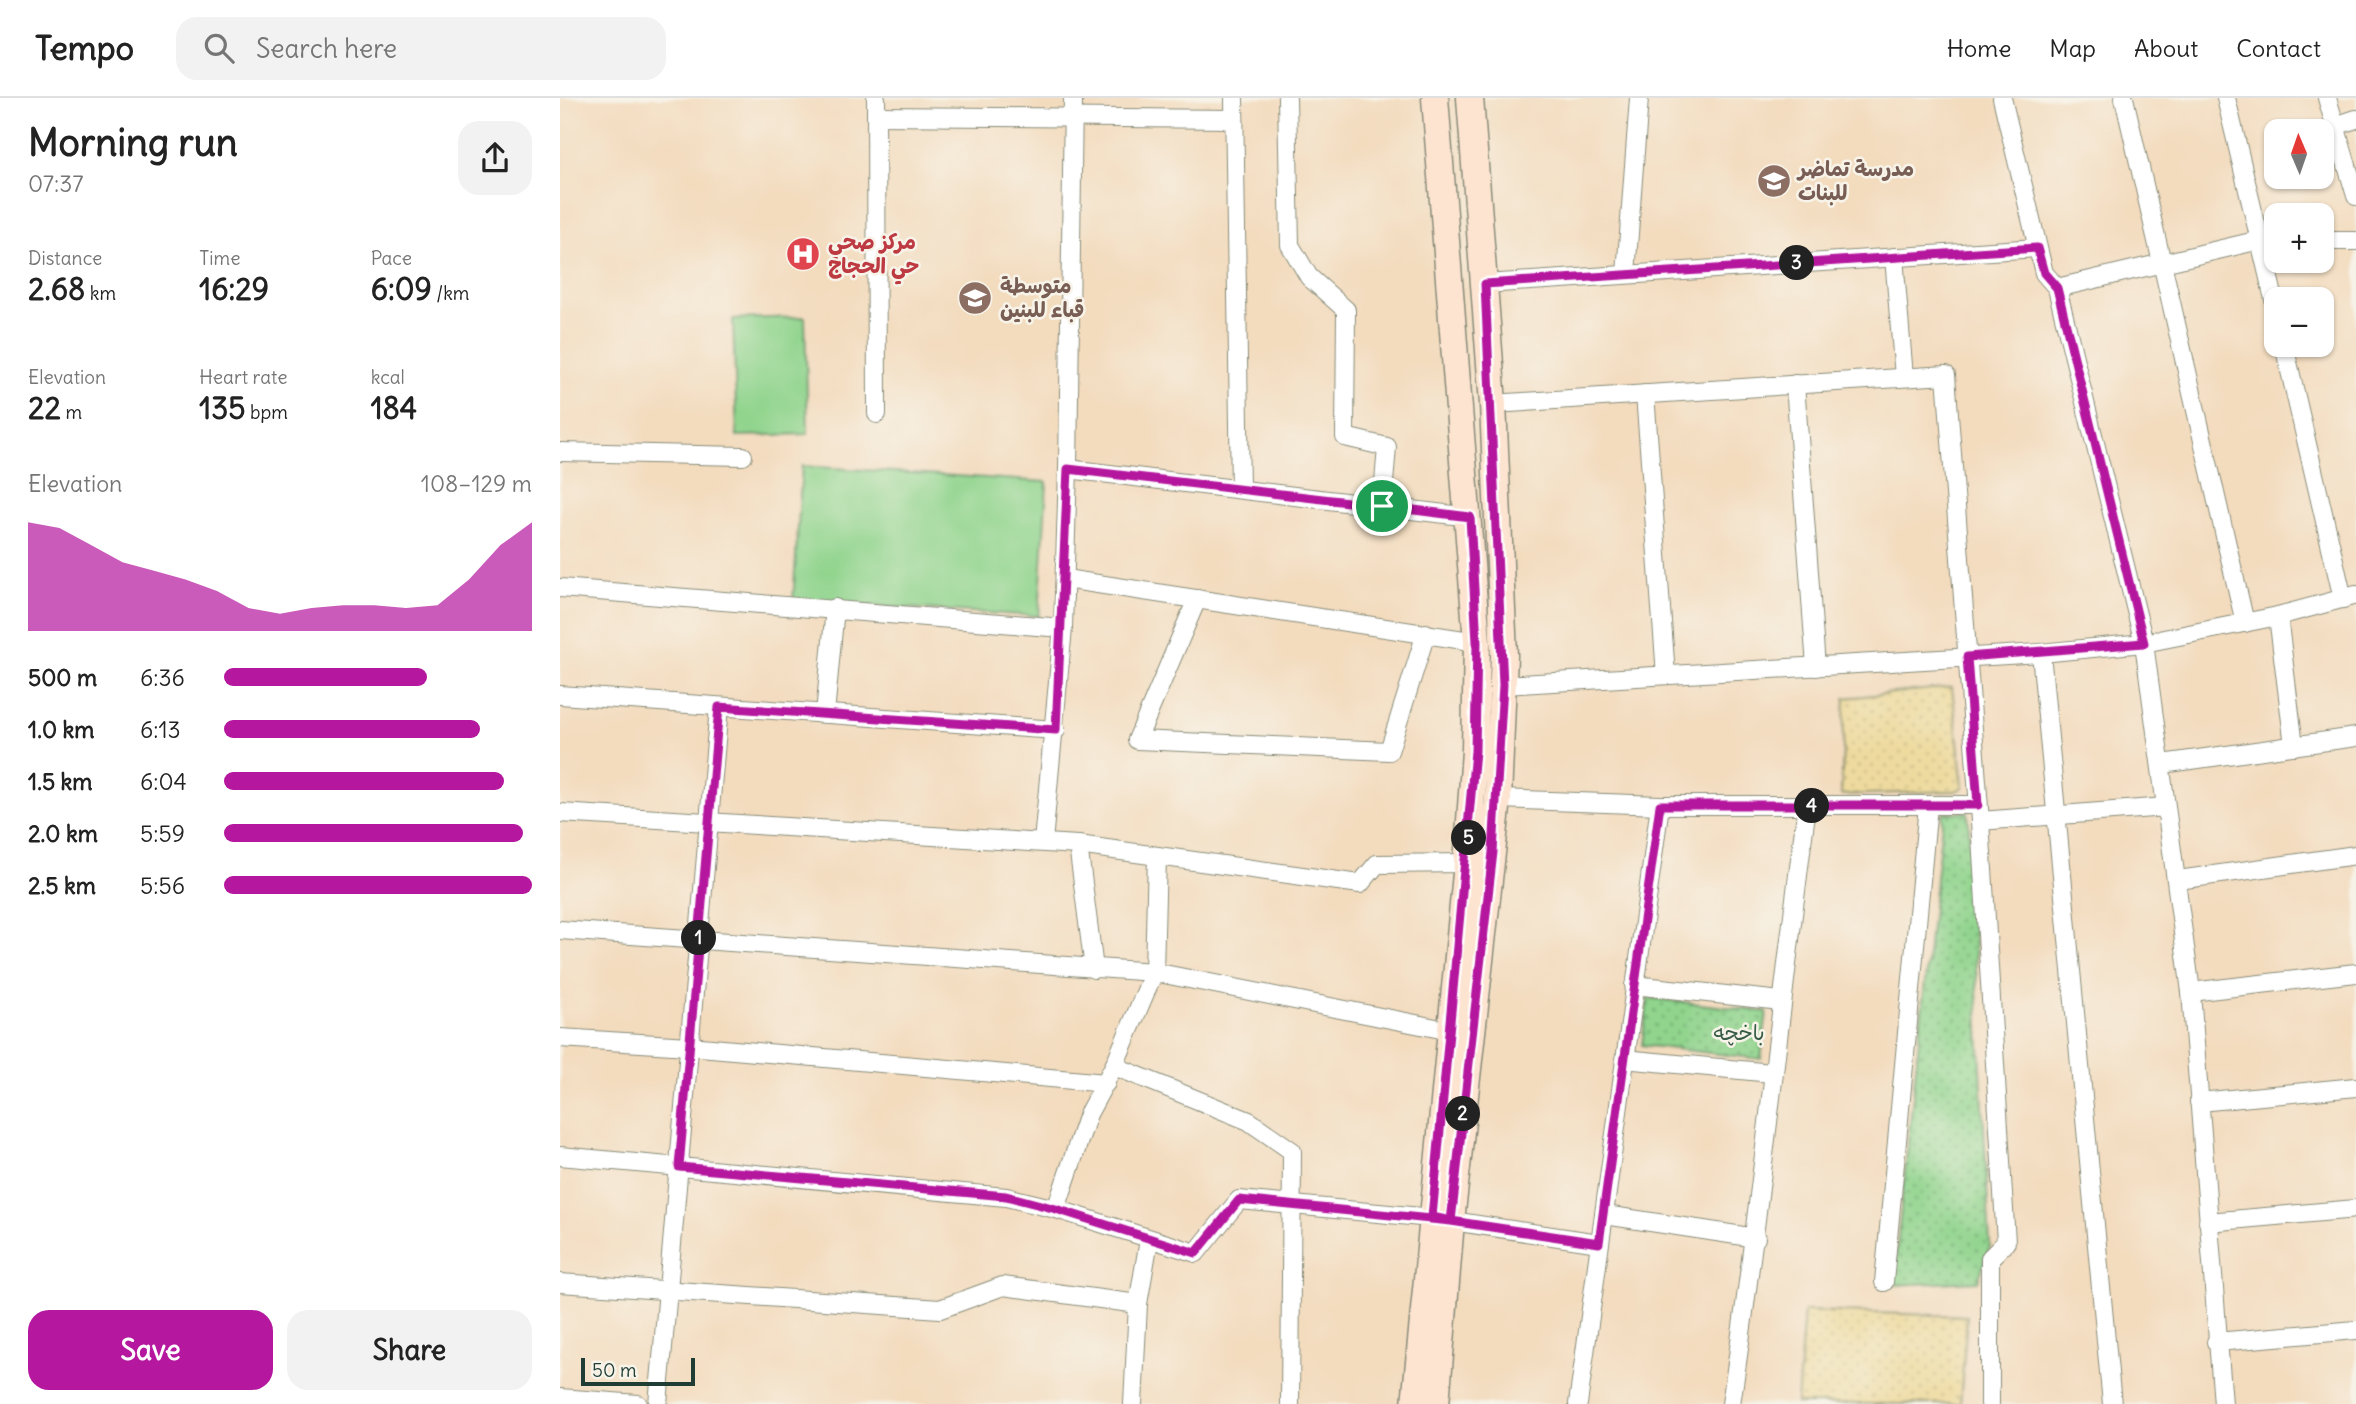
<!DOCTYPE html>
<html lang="en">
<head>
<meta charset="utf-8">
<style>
  :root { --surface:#fff; --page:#f2f2f2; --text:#222; --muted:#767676; --line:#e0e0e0; --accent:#b5179e }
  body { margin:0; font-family:Delius,"Playpen Sans Arabic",sans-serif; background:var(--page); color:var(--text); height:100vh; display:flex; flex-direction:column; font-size:26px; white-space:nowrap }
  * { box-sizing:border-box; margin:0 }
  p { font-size:23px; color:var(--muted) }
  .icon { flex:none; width:38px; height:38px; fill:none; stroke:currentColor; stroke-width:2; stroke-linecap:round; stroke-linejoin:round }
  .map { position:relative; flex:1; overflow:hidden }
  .side { display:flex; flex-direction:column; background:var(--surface); width:560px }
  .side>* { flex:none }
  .needle { width:46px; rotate:358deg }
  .controls { position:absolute; left:1704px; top:21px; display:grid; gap:14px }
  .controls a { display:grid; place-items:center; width:70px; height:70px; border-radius:14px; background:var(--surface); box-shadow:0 2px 5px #0004; font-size:35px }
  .scale { position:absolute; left:21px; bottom:18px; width:114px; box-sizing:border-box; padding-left:7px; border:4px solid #1f3d34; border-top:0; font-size:19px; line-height:24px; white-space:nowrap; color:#1f3d34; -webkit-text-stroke:5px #f7f3e8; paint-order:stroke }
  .pin { position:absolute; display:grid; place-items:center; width:60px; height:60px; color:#fff; margin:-30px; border:4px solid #fff; border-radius:50%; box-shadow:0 2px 7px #0007 }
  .km { position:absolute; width:35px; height:35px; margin:-18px; border-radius:50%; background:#222; color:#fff; font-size:19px; line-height:35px; text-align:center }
  .round { display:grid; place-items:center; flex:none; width:74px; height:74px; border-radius:21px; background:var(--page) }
  .summary { display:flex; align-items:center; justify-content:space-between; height:119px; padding:0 28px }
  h1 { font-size:38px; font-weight:700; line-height:52px }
  .metrics { display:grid; grid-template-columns:repeat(3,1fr); gap:10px; height:119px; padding:7px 28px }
  .metrics div { display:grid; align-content:center }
  .metrics b { font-size:30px; font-weight:700 }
  .metrics small { font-size:19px; font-weight:400 }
  .metrics p { font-size:19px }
  .chart { height:196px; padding:14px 28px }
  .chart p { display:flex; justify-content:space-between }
  .chart svg { width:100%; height:126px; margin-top:7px; fill:var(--accent); opacity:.7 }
  .action { display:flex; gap:14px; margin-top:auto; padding:14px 28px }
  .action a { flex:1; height:80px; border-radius:21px; background:var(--accent); color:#fff; font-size:28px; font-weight:700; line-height:80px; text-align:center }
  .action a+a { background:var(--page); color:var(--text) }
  ul { padding:0 28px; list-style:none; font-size:23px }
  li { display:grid; grid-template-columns:112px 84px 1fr; align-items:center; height:52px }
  li i { height:18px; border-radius:9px; background:var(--accent) }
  header { display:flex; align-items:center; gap:42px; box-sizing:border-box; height:98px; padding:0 35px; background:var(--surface); border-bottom:2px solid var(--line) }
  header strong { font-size:33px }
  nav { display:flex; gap:38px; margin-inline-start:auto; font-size:24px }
  .search { width:490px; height:63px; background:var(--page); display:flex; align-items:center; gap:18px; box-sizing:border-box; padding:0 24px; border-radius:21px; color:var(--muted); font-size:26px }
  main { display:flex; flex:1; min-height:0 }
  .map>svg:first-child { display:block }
  .green { fill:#90d48d; stroke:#588860; stroke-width:2 }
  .sand { fill:url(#sand-dots); stroke:#868c69; stroke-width:2 }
  .garden { fill:url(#garden-dots); stroke:#588860; stroke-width:2 }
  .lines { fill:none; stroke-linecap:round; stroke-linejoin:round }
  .street-casing { stroke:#898c79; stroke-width:20 }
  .secondary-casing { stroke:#898c79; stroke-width:29 }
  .street { stroke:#fff; stroke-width:18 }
  .secondary { stroke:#fde4d1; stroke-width:26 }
  .route-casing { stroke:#fff; stroke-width:14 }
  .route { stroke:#b5179e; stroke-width:9 }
  .labels { text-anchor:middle; stroke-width:5; stroke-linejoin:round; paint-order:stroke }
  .education-label { font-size:21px; font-weight:bold; fill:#785e54; stroke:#f7f3e8; text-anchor:start }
  .health-label { font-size:21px; font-weight:bold; fill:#be3a42; stroke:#f7f3e8; text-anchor:start }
  .park-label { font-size:21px; fill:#365b46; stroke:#f7f3e8 }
</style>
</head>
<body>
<header>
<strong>Tempo</strong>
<div class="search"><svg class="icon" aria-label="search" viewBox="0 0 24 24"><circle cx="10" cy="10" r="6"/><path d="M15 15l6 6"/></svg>Search here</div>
<nav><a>Home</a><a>Map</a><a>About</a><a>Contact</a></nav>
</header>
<main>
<section class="side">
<div class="summary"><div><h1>Morning run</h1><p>07:37</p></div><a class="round"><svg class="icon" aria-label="share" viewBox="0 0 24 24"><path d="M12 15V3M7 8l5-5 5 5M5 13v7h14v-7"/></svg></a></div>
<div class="metrics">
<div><p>Distance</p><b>2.68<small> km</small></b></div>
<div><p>Time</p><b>16:29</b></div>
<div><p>Pace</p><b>6:09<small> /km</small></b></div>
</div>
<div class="metrics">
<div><p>Elevation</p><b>22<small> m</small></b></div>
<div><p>Heart rate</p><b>135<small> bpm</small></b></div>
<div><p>kcal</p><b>184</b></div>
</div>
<div class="chart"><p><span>Elevation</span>108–129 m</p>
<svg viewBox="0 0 160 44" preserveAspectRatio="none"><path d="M0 44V6L10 8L20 14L30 20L40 23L50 26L60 30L70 36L80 38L90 36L100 35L110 35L120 36L130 35L140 26L150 14L160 6V44z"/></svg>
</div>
<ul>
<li><b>500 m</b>6:36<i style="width:66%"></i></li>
<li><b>1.0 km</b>6:13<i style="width:83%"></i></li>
<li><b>1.5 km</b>6:04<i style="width:91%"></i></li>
<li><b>2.0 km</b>5:59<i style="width:97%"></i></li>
<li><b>2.5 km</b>5:56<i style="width:100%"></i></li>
</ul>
<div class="action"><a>Save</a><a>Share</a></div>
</section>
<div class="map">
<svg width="1796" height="1306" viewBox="0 0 1796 1306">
  <defs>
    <pattern id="sand-dots" width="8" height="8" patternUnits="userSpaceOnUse" patternTransform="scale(1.75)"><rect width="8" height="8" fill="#eeda9e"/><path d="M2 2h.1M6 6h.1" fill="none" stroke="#ccbc89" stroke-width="1.8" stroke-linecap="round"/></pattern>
    <pattern id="garden-dots" width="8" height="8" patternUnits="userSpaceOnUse" patternTransform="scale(1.75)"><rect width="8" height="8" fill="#90d48d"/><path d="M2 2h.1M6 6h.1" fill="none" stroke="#75ad74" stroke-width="1.8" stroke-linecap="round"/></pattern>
  </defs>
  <rect width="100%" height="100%" fill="#f7f3e8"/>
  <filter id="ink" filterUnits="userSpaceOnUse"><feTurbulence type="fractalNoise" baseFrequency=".0143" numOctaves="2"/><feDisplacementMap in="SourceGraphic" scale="14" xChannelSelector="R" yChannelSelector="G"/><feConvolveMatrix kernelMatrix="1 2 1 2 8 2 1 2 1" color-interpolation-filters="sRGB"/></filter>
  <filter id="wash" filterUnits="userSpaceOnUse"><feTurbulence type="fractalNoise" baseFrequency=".00686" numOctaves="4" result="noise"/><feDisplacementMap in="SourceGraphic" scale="28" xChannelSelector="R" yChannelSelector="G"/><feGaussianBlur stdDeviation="1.57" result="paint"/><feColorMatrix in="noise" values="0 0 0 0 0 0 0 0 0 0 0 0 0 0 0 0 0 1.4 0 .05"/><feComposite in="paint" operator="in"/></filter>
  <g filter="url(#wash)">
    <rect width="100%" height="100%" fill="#f3dbbe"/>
    <g class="green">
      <polygon points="245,219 248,336 177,338 173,221"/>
      <polygon points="242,368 487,384 479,518 233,503"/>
    </g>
    <g class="sand">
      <polygon points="1392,589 1403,689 1396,693 1281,697 1285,600"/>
      <polygon points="1244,1213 1407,1218 1400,1306 1237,1306"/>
    </g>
    <g class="garden">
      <polygon points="1408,714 1430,1148 1418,1183 1333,1187 1383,715"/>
      <polygon points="1088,900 1207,914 1201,961 1082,947"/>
    </g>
  </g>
  <g filter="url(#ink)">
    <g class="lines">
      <g class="street-casing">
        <g id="street">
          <polyline points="316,0 317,316"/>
          <polyline points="674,0 680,391"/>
          <polyline points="727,0 730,147 749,179 786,212 785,339 827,349 822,408"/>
          <polyline points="1442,0 1484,175 1497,190 1584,545 1631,894 1663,1306"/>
          <polyline points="1564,0 1685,525"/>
          <polyline points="1666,0 1717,214"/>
          <polyline points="1767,0 1796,98"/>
          <polyline points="316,18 674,21"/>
          <polyline points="1775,28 1796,21"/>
          <polyline points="1762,143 1796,143"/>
          <polyline points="1334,159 1344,279"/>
          <polyline points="1066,176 1079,0"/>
          <polyline points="925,186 1477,150"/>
          <polyline points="1497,190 1700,142 1717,142"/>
          <polyline points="1724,247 1783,501"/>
          <polyline points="1235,286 1256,569"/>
          <polyline points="1085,296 1106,577"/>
          <polyline points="933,306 1386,277 1420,723 1446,1144 1430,1160 1430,1306"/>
          <polyline points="0,354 183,358"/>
          <polyline points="508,371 910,419"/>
          <polyline points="505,481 917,544"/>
          <polyline points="0,490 503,530"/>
          <polyline points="637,501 577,642 829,653 866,535"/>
          <polyline points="1718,518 1734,648"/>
          <polyline points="1481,555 1552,1306"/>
          <polyline points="943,587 1481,555 1584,545 1718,518 1796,497"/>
          <polyline points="0,597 496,632"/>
          <polyline points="265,616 275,510"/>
          <polyline points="1602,666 1796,639"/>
          <polyline points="938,701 1100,707 1418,707"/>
          <polyline points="0,715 518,747 534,871"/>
          <polyline points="1420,723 1606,709"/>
          <polyline points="483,744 503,530 508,371 513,0"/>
          <polyline points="518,747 800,786 817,766 907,765"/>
          <polyline points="1618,782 1796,757"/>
          <polyline points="0,832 594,874 891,933"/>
          <polyline points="1074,887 1221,903"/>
          <polyline points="1631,894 1796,875"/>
          <polyline points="0,940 129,948 546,985"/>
          <polyline points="1064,961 1212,975"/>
          <polyline points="554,968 689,1023 732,1053 730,1306"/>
          <polyline points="1639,1004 1796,989"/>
          <polyline points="0,1058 446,1099 496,1111 636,1155 679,1102 872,1120 1039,1145"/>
          <polyline points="496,1111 528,1016 554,968 594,874 597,758"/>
          <polyline points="1045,1117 1196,1140"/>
          <polyline points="1648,1124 1796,1111"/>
          <polyline points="1324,1184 1368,707"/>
          <polyline points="0,1185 380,1211 443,1188 578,1206"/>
          <polyline points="1656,1244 1796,1232"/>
          <polyline points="0,1300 78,1306"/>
          <polyline points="98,1306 159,609"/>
          <polyline points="573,1306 578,1206 589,1142"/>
          <polyline points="1018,1306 1100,707"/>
          <path d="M1171 1306C1201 1107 1220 907 1247 708"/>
        </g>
      </g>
      <g class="secondary-casing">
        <g id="secondary">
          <polyline points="855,1306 907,765 915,653 917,544 875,0"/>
          <polyline points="876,1306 891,1123 938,701 944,558 933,306 910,0"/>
        </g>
      </g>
      <use href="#street" class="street"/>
      <use href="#secondary" class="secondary"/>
    </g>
  </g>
  <g class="lines" filter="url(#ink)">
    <g class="route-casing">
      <polyline id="route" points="822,408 508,371 496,632 159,609 119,1069 446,1098 496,1111 636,1155 679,1102 891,1123 933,754 943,587 925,186 1477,150 1484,175 1497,190 1584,545 1407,559 1418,707 1100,707 1039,1145 891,1123 872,1119 915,653 917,544 910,419 822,408"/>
    </g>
    <use href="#route" class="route"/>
  </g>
  <defs>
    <g id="school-disc" transform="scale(1.75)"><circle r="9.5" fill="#8d6e63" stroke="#f7f3e8"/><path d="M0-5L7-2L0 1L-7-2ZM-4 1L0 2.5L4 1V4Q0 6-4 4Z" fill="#fff"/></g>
    <g id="hospital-disc" transform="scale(1.75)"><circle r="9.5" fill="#e0444e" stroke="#f7f3e8"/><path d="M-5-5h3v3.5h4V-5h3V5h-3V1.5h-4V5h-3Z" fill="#fff"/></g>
  </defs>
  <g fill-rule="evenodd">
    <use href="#school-disc" x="1214" y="83"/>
    <use href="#hospital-disc" x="243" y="156"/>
    <use href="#school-disc" x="415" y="200"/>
  </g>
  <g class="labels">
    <g class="education-label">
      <text x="1238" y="78">مدرسة تماضر<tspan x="1238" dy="24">للبنات</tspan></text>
      <text x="440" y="195">متوسطة<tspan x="440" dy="24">قباء للبنين</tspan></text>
    </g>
    <g class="health-label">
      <text x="268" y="151">مركز صحي<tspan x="268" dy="24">حي الحجاج</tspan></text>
    </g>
    <g class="park-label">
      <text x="1179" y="942">باخچە</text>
    </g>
  </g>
</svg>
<div class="controls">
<a><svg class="needle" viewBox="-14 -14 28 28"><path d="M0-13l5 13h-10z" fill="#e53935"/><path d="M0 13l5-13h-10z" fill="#767676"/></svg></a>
<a>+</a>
<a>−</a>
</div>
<div class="scale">50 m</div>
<div class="pin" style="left:822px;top:408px;background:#1e9e55"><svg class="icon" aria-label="arrive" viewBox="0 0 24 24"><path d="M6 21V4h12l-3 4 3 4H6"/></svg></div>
<b class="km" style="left:139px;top:840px">1</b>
<b class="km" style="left:903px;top:1016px">2</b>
<b class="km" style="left:1237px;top:165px">3</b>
<b class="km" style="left:1252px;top:708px">4</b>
<b class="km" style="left:909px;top:740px">5</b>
</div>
</main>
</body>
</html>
